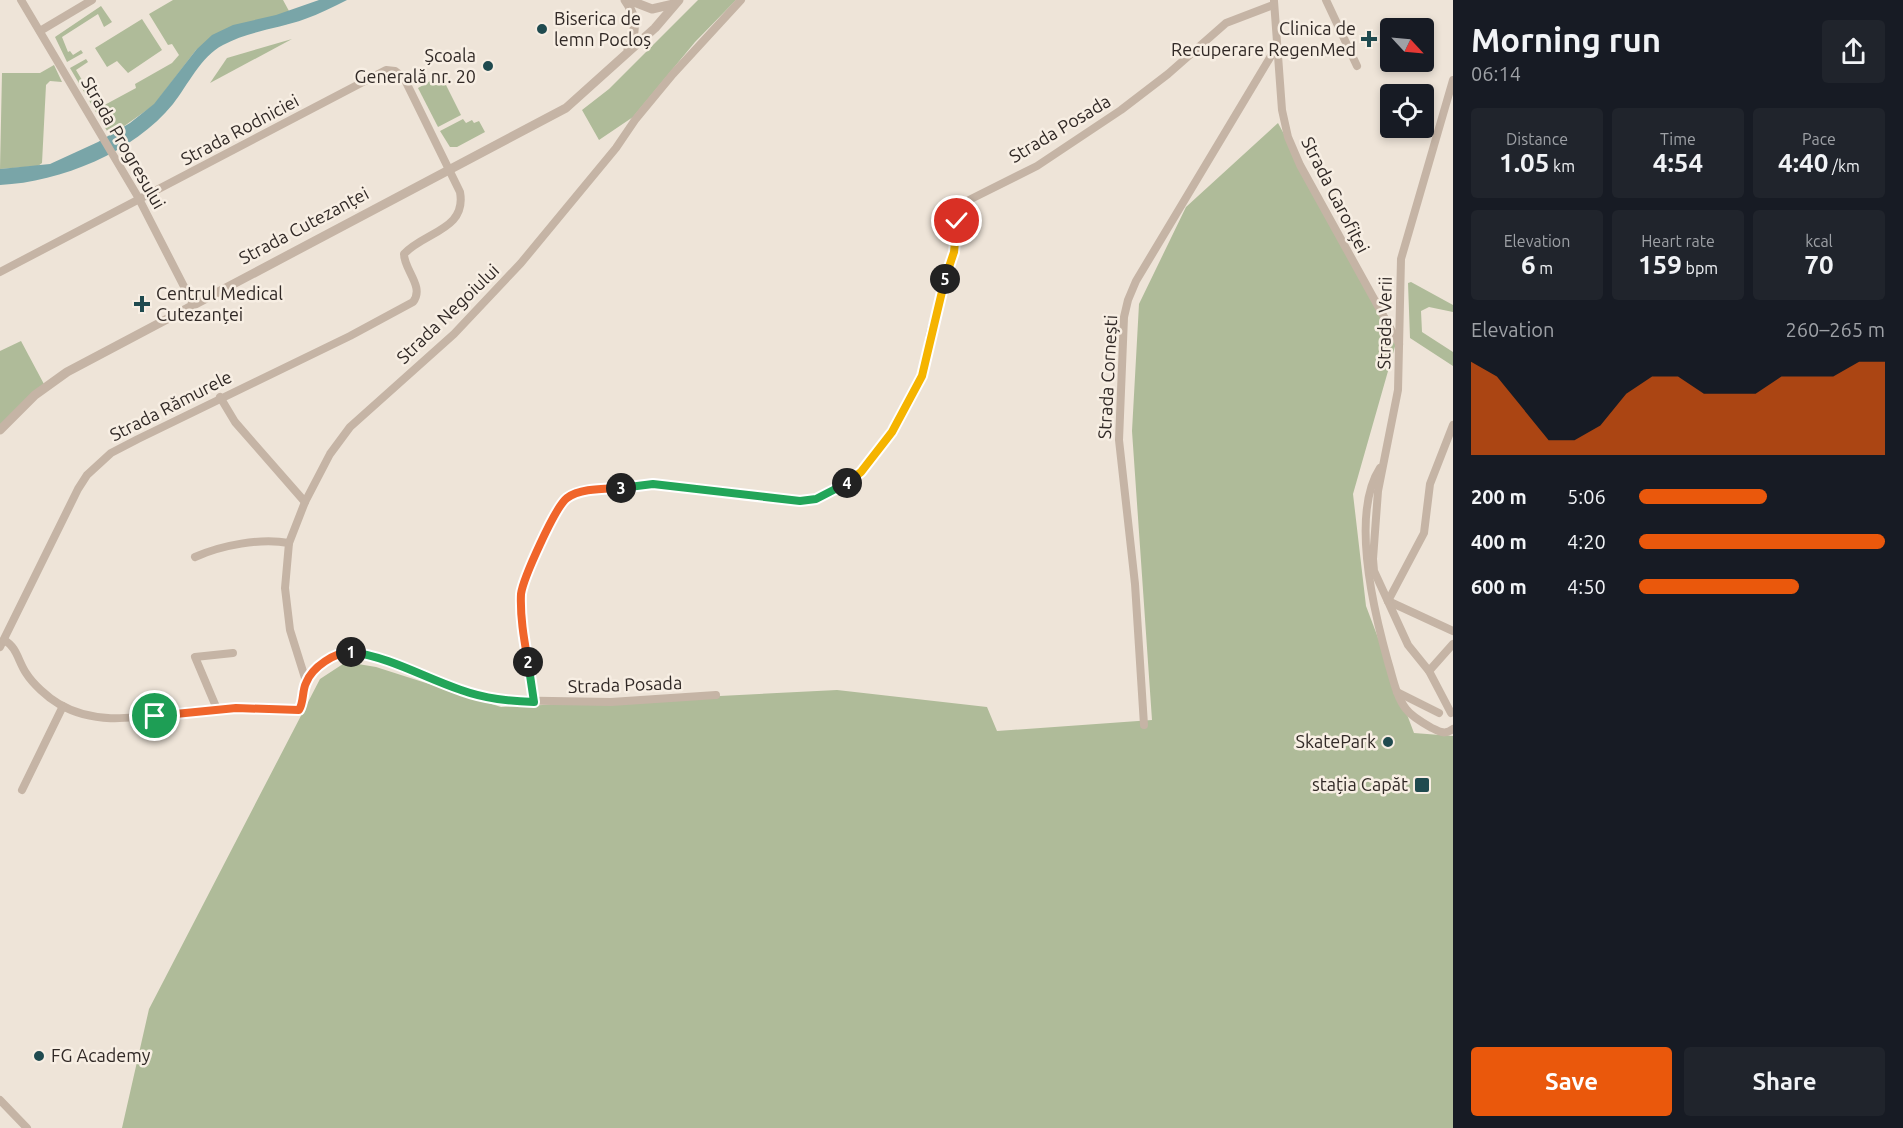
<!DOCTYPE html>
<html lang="en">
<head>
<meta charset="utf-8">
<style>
  :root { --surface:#171b24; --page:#20242c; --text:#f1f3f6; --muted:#9ea1a6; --accent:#ea580c }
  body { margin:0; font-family:Ubuntu,sans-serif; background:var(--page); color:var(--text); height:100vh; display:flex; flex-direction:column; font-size:22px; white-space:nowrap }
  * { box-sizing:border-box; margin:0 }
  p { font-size:20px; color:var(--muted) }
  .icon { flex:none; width:33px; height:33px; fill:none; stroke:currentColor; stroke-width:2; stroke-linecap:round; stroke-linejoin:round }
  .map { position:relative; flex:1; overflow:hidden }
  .panel { display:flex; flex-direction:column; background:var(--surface); width:450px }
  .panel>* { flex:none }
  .needle { width:39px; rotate:116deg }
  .fabs { position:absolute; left:1380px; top:18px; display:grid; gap:12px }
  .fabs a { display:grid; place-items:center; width:54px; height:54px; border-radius:6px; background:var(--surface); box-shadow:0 3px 9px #0003; font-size:30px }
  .pin { position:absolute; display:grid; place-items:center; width:51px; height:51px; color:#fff; margin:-26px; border:3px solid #fff; border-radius:50%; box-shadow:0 2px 6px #0007 }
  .km { position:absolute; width:30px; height:30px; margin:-15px; border-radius:50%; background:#222; color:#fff; font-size:16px; line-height:30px; text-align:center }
  .round { display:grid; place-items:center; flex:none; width:63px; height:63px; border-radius:6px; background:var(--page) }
  .head { display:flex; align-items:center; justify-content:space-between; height:102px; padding:0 18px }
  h1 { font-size:33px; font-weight:600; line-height:45px }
  .figures { display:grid; grid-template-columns:repeat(3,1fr); gap:9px; height:102px; padding:6px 18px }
  .figures div { display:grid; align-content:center; border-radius:6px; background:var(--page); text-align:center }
  .figures b { font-size:26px; font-weight:600 }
  .figures small { font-size:16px; font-weight:400 }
  .figures p { font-size:16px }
  .chart { height:168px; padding:12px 18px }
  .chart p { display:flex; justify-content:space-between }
  .chart svg { width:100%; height:108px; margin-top:6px; fill:var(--accent); opacity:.7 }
  .button { display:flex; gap:12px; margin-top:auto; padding:12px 18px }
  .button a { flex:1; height:69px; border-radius:6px; background:var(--accent); color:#fff; font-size:24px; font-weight:600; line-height:69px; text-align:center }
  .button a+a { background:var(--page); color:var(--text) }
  ul { padding:0 18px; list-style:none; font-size:20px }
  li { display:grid; grid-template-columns:96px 72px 1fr; align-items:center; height:45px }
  li i { height:15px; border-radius:8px; background:var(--accent) }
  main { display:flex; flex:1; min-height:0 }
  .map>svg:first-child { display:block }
  .green { fill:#afbb99 }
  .water { fill:#79a5a8 }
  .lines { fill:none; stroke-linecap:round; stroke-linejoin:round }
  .minor { stroke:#c5b4a5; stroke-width:8 }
  .tertiary { stroke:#c5b4a5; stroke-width:9 }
  .split-1-casing { stroke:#fff; stroke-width:12 }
  .split-2-casing { stroke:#fff; stroke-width:12 }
  .split-3-casing { stroke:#fff; stroke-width:12 }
  .split-4-casing { stroke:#fff; stroke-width:12 }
  .split-5-casing { stroke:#fff; stroke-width:12 }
  .split-6-casing { stroke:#fff; stroke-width:12 }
  .split-1 { stroke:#f0652b; stroke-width:8 }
  .split-2 { stroke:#22a559; stroke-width:8 }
  .split-3 { stroke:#f0652b; stroke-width:8 }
  .split-4 { stroke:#22a559; stroke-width:8 }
  .split-5 { stroke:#f5b400; stroke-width:8 }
  .split-6 { stroke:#f5b400; stroke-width:8 }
  .poi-dot { fill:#1f4a4f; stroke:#f7eee3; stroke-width:2 }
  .labels { text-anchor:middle; stroke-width:5; stroke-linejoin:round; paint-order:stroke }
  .poi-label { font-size:18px; fill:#312926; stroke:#f7eee3; text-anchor:end }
  .street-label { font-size:18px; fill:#312926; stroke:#f7eee3 }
</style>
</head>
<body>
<main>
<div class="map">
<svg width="1453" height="1128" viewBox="0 0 1453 1128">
  <rect width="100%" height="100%" fill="#eee4d8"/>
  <g class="green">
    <polygon points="173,0 283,0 289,11 196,50 154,105 110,136 70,68 86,59 88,62 76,70 99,108 136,88 135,84 172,63 179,55 172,44 168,45 149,14"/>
    <polygon points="698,0 736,0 695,42 633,117 599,140 582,110 609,89"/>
    <polygon points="101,6 112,22 104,27 98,14 62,37 68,52 70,51 73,55 81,50 83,53 67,62 55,37"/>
    <polygon points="142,19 162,50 128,73 117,61 107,67 95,48"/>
    <polygon points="292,39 210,83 227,58"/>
    <polygon points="54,65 62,82 50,81 46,85 42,163 38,166 0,169 2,73 40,73"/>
    <polygon points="441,75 461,115 438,127 418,88"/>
    <polygon points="463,119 466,123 472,120 474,123 479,121 485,132 457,147 450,147 440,131"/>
    <polygon points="1278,123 1396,343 1353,494 1366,606 1414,733 1453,736 1453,1128 122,1128 149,1009 320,679 346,662 376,667 501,707 837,690 987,707 997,731 1152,720 1132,431 1139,304 1186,207"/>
    <polygon points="1411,282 1453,305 1453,312 1429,307 1421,311 1422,332 1453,352 1453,366 1410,338 1408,283"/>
    <polygon points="21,341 45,386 0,430 0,351"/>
  </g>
  <path class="water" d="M319 0H347C333 7 319 14 305 19 278 29 248 31 223 45 201 56 188 85 173 104 134 152 61 182 0 185V169L50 164 98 142 130 123 154 104 196 50 212 35 233 25 276 15Z"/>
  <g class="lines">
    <g class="minor">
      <polyline points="21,0 138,197 193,304"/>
      <polyline points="1326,0 1357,66"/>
      <polyline points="1274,1 1282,110 1288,137 1300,165 1399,344"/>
      <polyline points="40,31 92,0"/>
      <path d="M0 272 386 70 395 71 404 78 460 192C467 230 424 232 404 254 404 270 425 287 413 302L350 336 138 439 111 453 87 475 78 489 0 647"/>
      <polyline points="220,397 235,422 305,502"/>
      <path d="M1380 468C1350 514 1374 612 1388 662 1393 678 1396 696 1406 709 1412 717 1423 723 1432 728 1440 732 1445 735 1453 729"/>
      <path d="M195 557C222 545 260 538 289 543"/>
      <polyline points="1388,601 1424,533 1430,484 1453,425"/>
      <polyline points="1388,601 1453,631"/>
      <path d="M4 640C17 647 18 661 26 673 33 684 47 697 59 704 103 730 152 713 198 710 232 708 265 709 299 710L306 681"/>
      <polyline points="1429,671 1453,644"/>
      <polyline points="306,681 290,630 285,588 289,543 305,502 330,454 350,427 454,334 521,263 616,148 635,120 673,74 741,0"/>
      <polyline points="306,681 329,658 349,651 377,657 460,690 496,700 611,702 716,695"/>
      <polyline points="1397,692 1439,713"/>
      <polyline points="534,702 521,620 522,590 550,523 567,498 584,492 653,484 800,501 816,499 841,487 861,473 903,413 922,377 930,333 954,252 959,213 969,200 1037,166 1121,110 1168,74 1226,23 1273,5"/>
      <polyline points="217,709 195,657 233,653"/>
      <polyline points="1451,713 1429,671 1408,645 1374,571 1373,559 1378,491 1398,390 1401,259 1453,80"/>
      <polyline points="1144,725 1135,584 1119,440 1124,317 1128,300 1136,281 1277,46"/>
      <polyline points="22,790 63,706"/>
      <polyline points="0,1100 27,1128"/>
    </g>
    <g class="tertiary">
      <path d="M625 0C637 16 637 32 628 49"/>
      <polyline points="629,0 652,9 673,4"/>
      <polyline points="0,430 35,395 67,372 566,108 655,28 679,0"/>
    </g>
  </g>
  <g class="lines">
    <g class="split-1-casing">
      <path id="split-1" d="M155 716 236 708 299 710C304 702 302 691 306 683 312 667 335 652 351 652"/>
    </g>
    <g class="split-2-casing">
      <path id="split-2" d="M351 652C390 657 425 678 461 690 486 699 509 701 534 702L528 662"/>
    </g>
    <g class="split-3-casing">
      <path id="split-3" d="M528 662C524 639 520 617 521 594 523 579 555 507 567 498 580 488 605 489 621 488"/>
    </g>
    <g class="split-4-casing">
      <polyline id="split-4" points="621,488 653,484 800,501 816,499 847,483"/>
    </g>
    <g class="split-5-casing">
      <polyline id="split-5" points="847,483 861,472 892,432 922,376 945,279"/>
    </g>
    <g class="split-6-casing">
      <polyline id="split-6" points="945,279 954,252 957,221"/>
    </g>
    <use href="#split-1" class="split-1"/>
    <use href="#split-2" class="split-2"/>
    <use href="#split-3" class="split-3"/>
    <use href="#split-4" class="split-4"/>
    <use href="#split-5" class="split-5"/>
    <use href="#split-6" class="split-6"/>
  </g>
  <g class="poi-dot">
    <circle cx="542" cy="29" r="6"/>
    <path d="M1366 30h6v6h6v6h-6v6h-6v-6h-6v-6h6z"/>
    <circle cx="488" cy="66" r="6"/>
    <path d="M139 295h6v6h6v6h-6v6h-6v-6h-6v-6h6z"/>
    <circle cx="1388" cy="742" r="6"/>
    <rect x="1414" y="777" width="16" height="16" rx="3"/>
    <circle cx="39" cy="1056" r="6"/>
  </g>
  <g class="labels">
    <g class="poi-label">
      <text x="554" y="25" text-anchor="start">Biserica de<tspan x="554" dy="21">lemn Pocloș</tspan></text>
      <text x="1356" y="35">Clinica de<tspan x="1356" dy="21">Recuperare RegenMed</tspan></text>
      <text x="476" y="62">Școala<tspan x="476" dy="21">Generală nr. 20</tspan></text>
      <text x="156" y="300" text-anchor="start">Centrul Medical<tspan x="156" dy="21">Cutezanței</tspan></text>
      <text x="1376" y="748">SkatePark</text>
      <text x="1408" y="791">stația Capăt</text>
      <text x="51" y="1062" text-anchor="start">FG Academy</text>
    </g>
    <g class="street-label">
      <text transform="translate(1060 129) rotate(-31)" y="6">Strada Posada</text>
      <text transform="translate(240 130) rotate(-28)" y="6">Strada Rodniciei</text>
      <text transform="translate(123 143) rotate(60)" y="6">Strada Progresului</text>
      <text transform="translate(1335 195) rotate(63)" y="6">Strada Garofiței</text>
      <text transform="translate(304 226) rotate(-28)" y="6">Strada Cutezanței</text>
      <text transform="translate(448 314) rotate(-44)" y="6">Strada Negoiului</text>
      <text transform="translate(1385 323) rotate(-89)" y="6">Strada Verii</text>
      <text transform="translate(1108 377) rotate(-87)" y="6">Strada Cornești</text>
      <text transform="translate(171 406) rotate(-27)" y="6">Strada Rămurele</text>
      <text transform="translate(625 685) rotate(-2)" y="6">Strada Posada</text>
    </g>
  </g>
</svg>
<div class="fabs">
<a><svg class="needle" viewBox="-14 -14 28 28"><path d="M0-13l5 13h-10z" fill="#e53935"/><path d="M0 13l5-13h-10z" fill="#9ea1a6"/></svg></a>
<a><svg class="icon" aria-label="locate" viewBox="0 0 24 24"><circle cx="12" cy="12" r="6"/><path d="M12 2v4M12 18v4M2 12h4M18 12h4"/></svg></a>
</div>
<div class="pin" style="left:155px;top:716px;background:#1e9e55"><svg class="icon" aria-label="arrive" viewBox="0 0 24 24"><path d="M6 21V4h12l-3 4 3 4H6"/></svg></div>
<div class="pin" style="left:957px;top:221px;background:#d93025"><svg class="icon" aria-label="check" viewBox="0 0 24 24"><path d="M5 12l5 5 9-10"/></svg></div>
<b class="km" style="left:351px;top:652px">1</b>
<b class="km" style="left:528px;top:662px">2</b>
<b class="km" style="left:621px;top:488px">3</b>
<b class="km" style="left:847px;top:483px">4</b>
<b class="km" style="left:945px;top:279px">5</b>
</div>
<section class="panel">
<div class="head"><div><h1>Morning run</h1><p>06:14</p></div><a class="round"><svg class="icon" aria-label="share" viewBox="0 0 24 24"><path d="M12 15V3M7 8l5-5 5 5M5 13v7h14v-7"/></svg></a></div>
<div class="figures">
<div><p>Distance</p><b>1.05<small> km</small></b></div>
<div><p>Time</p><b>4:54</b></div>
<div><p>Pace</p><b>4:40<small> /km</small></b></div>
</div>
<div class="figures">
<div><p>Elevation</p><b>6<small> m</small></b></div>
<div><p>Heart rate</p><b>159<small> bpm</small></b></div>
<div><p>kcal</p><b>70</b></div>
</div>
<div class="chart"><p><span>Elevation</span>260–265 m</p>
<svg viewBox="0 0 160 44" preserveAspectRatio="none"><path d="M0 44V6L10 12L20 25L30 38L40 38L50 32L60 19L70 12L80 12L90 19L100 19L110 19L120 12L130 12L140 12L150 6L160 6V44z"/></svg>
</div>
<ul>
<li><b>200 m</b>5:06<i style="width:52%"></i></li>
<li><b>400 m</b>4:20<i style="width:100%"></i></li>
<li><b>600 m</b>4:50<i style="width:65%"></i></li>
</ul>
<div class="button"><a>Save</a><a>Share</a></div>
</section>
</main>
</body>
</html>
